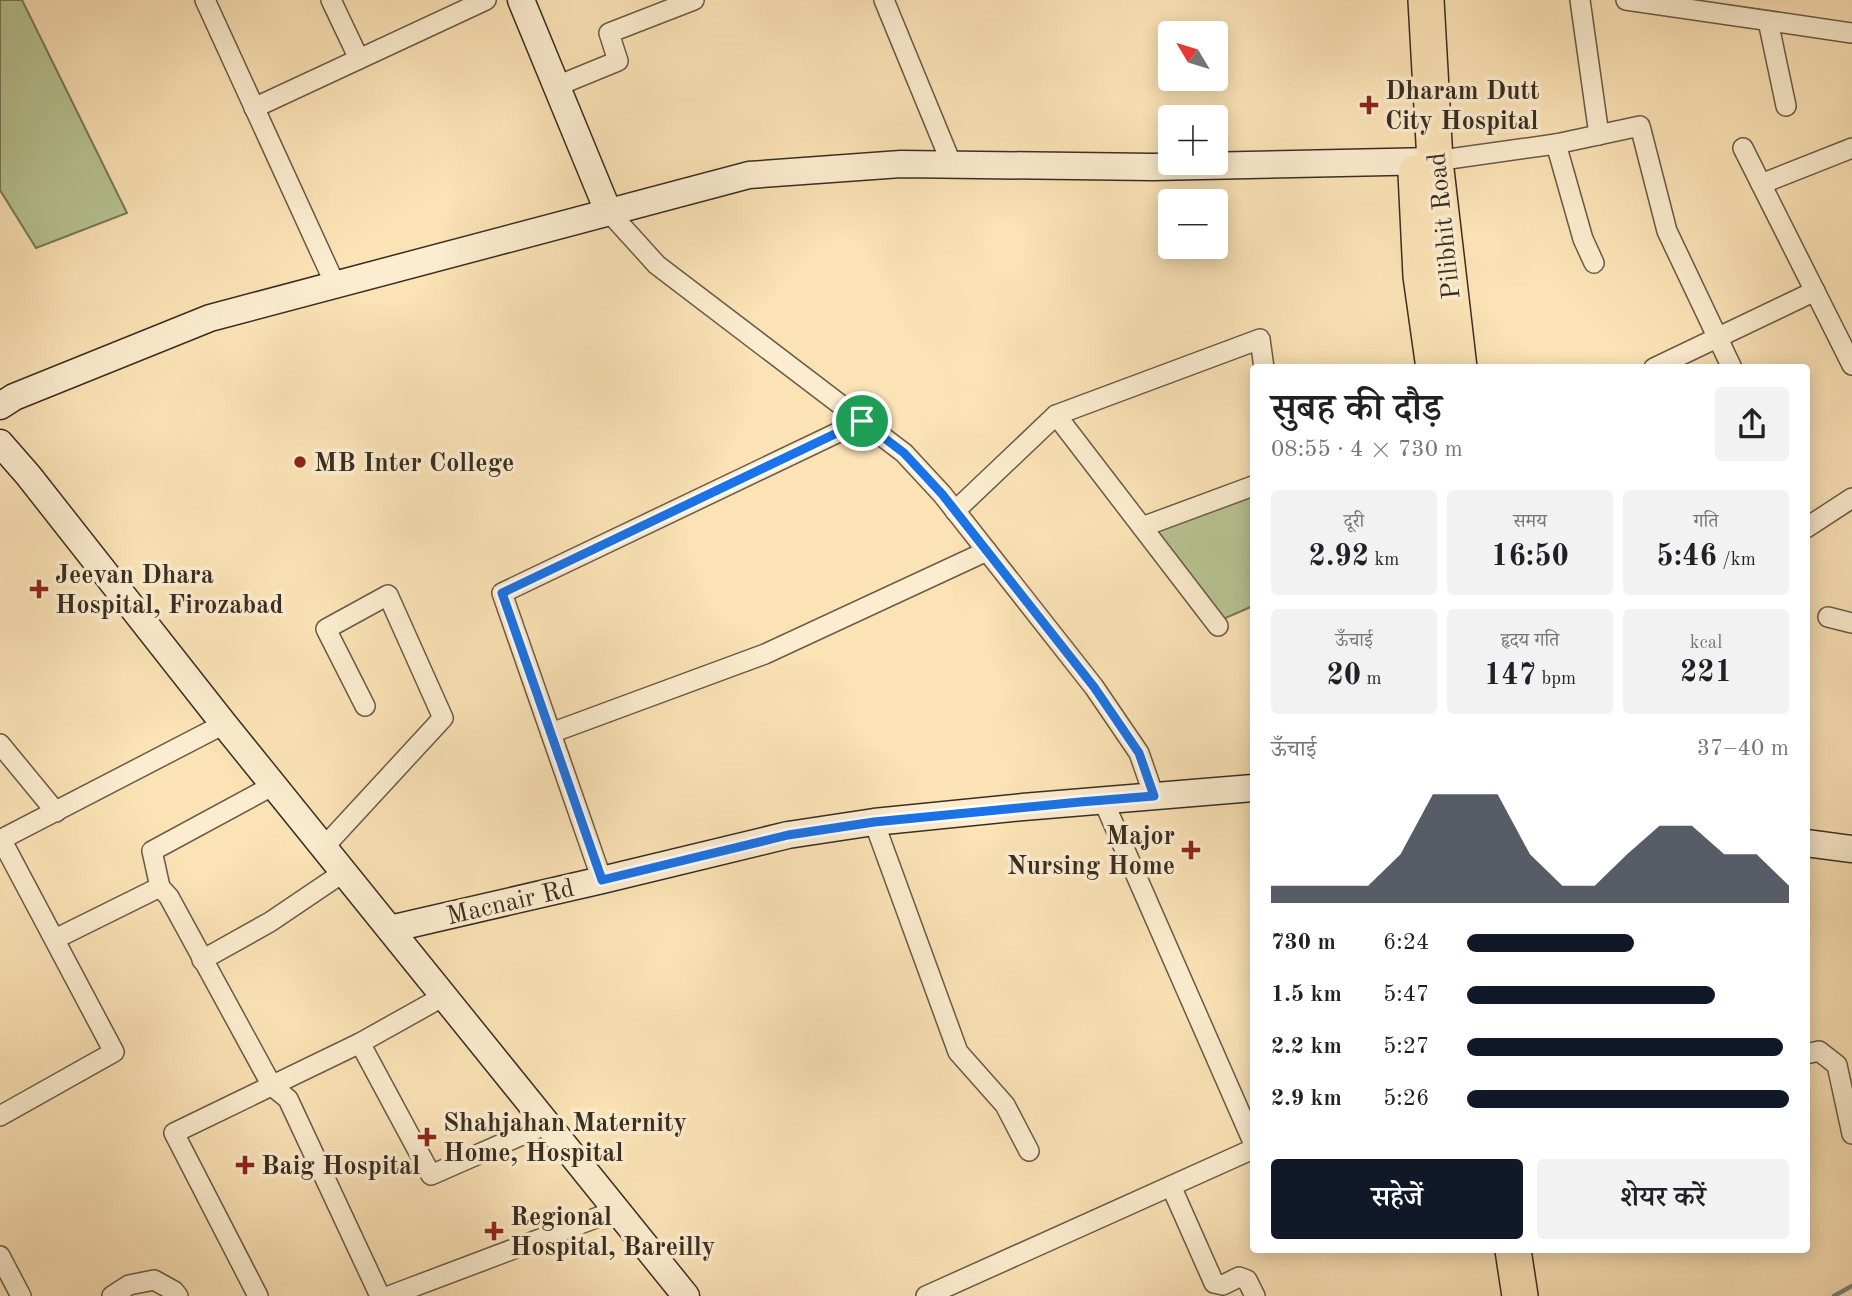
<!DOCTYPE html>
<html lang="hi">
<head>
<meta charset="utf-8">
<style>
  :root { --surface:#fff; --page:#f2f2f2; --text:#202124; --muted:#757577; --accent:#111827 }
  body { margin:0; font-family:"Old Standard TT","Noto Serif Devanagari",serif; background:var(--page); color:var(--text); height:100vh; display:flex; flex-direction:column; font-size:26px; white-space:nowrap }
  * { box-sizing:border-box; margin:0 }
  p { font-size:23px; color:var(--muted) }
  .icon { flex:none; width:38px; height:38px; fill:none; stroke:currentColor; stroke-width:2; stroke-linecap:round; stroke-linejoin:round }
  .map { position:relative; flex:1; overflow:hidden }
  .side { position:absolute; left:1250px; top:364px; width:560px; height:889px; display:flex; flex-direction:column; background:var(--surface); border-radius:7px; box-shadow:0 4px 18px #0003 }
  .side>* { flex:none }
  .needle { width:46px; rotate:308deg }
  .controls { position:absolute; left:1158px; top:21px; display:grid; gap:14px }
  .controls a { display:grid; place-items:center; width:70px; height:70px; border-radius:7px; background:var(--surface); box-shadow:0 4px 18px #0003; font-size:35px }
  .pin { position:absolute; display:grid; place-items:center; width:60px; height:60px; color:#fff; margin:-30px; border:4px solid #fff; border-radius:50%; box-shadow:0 2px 7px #0007 }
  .round { display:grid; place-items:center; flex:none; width:74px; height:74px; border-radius:7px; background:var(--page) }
  .headline { display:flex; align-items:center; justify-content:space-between; height:119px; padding:0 21px }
  h1 { font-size:38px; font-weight:600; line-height:52px }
  .metrics { display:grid; grid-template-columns:repeat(3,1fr); gap:10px; height:119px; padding:7px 21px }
  .metrics div { display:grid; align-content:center; border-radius:7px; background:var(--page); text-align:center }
  .metrics b { font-size:30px; font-weight:600 }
  .metrics small { font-size:19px; font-weight:400 }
  .metrics p { font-size:19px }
  .chart { height:196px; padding:14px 21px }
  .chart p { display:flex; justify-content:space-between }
  .chart svg { width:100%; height:126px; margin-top:7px; fill:var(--accent); opacity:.7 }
  .primary-button { display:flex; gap:14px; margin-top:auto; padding:14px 21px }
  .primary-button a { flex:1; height:80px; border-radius:7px; background:var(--accent); color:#fff; font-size:28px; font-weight:600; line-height:80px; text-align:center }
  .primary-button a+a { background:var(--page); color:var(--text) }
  ul { padding:0 21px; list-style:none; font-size:23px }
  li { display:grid; grid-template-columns:112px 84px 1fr; align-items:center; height:52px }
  li i { height:18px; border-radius:9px; background:var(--accent) }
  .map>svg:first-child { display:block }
  .green { fill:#b8c593; stroke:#78795a; stroke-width:2 }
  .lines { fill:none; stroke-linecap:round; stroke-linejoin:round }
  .stream { stroke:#77837b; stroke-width:4.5 }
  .street-casing { stroke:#6a5a47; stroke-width:22 }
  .secondary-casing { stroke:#392d22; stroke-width:29 }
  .highway-casing { stroke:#392d22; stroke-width:38 }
  .street { stroke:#fcedd0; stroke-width:19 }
  .secondary { stroke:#fcedd0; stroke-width:26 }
  .highway { stroke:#fbe3b6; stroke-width:35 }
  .route-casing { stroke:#fff; stroke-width:14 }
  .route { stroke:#1a73e8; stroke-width:9 }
  .poi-dot { fill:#8f2418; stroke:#fcedd0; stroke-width:2.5 }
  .labels { text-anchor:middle; stroke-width:7; stroke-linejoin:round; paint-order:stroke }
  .poi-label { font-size:26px; font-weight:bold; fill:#392d22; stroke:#fcedd0; text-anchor:start }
  .street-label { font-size:26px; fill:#392d22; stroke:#fcedd0 }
</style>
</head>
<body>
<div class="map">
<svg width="1852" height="1296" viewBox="0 0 1852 1296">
  <rect width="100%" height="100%" fill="#fbe3b6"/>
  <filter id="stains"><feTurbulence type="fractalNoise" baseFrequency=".00286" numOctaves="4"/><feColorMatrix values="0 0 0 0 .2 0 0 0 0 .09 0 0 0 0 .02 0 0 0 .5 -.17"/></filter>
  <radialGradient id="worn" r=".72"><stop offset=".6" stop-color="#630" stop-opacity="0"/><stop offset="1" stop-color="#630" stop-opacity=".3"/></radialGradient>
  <g class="green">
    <polygon points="0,0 22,0 127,213 36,248 0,190"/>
    <polygon points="1253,491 1253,606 1223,619 1153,530"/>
  </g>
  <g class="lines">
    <polyline class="stream" points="1834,1296 1852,1286"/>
    <g class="street-casing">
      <g id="street">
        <polyline points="205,0 335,284"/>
        <polyline points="331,0 359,59"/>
        <polyline points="884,0 952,165"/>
        <polyline points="1580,0 1599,135"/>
        <polyline points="1626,0 1852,33"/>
        <polyline points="1768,21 1786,106"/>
        <polyline points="557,86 618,61 609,33 694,0"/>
        <polyline points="254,108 486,0"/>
        <polyline points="1556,144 1583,239 1594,263"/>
        <polyline points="1743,148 1852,365"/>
        <polyline points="1435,161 1556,144 1640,126 1667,231 1732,368"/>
        <polyline points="1761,184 1852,148"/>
        <polyline points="608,211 657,265 904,453 942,494 1094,687 1139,753 1154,796"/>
        <polyline points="1654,368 1815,291"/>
        <polyline points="1056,415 1218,626"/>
        <polyline points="955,511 1056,415 1260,339 1264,368"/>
        <polyline points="1142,527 1253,486"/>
        <polyline points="1806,528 1852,498"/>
        <polyline points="1828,617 1852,623"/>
        <polyline points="551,733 765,654 987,551"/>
        <polyline points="0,744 56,812"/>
        <polyline points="274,785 152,851 160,887 169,897 272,1086 288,1099 380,1296"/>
        <polyline points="1103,800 1253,1142"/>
        <polyline points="874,822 958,1052 1005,1105 1029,1151"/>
        <polyline points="0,840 224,724"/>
        <polyline points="324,847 443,718 388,595 326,629 365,706"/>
        <polyline points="602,880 502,593 862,421"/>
        <polyline points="55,939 160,887"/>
        <polyline points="202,960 270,922 344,872"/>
        <polyline points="360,1043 431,1175 547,1124"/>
        <polyline points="1806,1054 1819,1051 1837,1065 1852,1134"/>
        <polyline points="0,1116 114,1052 1,839"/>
        <polyline points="1171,1186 1214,1283 1223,1285 1239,1277 1247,1280 1255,1296"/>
        <polyline points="0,1256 21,1296"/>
        <polyline points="112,1296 129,1285 154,1280 174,1291 178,1296"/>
        <polyline points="258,1296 174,1133 360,1043 444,996"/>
        <polyline points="389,1296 617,1210"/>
        <polyline points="926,1296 1253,1149"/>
      </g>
    </g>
    <g class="secondary-casing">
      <g id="secondary">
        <polyline points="521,0 608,211"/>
        <polyline points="0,406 14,397 210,318 749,175 901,164 1153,167 1435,161"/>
        <polyline points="0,443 28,475 224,724 686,1296"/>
        <polyline points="1806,843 1852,849"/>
        <polyline points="390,929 602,880 788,835 874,822 1023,807 1253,788"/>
      </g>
    </g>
    <g class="highway-casing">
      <g id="highway">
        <polyline points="1426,0 1435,161 1459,368"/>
        <polyline points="1416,173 1421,276 1434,368"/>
        <polyline points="1513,1250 1520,1296"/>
      </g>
    </g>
    <use href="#street" class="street"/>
    <use href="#secondary" class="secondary"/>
    <use href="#highway" class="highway"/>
  </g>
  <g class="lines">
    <g class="route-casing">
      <polygon id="route" points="862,421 904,453 942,494 1094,687 1139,753 1154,796 1080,802 874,822 788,835 602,880 502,593"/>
    </g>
    <use href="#route" class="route"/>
  </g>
  <g class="poi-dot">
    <path d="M1365.5 94.5h7v7h7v7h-7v7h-7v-7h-7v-7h7z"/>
    <circle cx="300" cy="462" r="7"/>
    <path d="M35.5 578.5h7v7h7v7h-7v7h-7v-7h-7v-7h7z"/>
    <path d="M1187.5 839.5h7v7h7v7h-7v7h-7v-7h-7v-7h7z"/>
    <path d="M423.5 1126.5h7v7h7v7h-7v7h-7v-7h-7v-7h7z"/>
    <path d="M241.5 1154.5h7v7h7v7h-7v7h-7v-7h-7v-7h7z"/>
    <path d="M490.5 1220.5h7v7h7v7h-7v7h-7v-7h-7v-7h7z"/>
  </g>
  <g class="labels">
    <g class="poi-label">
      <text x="1385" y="99">Dharam Dutt<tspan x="1385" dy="30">City Hospital</tspan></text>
      <text x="314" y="471">MB Inter College</text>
      <text x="55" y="583">Jeevan Dhara<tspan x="55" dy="30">Hospital, Firozabad</tspan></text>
      <text x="1175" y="844" text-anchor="end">Major<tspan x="1175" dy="30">Nursing Home</tspan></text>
      <text x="443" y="1131">Shahjahan Maternity<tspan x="443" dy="30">Home, Hospital</tspan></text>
      <text x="261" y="1174">Baig Hospital</text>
      <text x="510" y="1225">Regional<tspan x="510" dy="30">Hospital, Bareilly</tspan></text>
    </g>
    <g class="street-label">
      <text transform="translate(1443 226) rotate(-96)" y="9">Pilibhit Road</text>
      <text transform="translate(510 901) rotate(-13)" y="9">Macnair Rd</text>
    </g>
  </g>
  <rect width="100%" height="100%" filter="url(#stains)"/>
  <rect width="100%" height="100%" fill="url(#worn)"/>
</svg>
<div class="controls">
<a><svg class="needle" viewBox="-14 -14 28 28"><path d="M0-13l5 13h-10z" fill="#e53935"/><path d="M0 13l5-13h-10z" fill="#757577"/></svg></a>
<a>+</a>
<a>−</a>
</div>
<div class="pin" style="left:862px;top:421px;background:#1e9e55"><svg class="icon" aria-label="arrive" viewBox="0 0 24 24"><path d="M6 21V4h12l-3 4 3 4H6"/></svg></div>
<section class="side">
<div class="headline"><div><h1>सुबह की दौड़</h1><p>08:55 · 4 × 730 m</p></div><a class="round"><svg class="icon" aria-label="share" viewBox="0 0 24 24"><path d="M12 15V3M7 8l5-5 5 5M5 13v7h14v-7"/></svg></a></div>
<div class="metrics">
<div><p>दूरी</p><b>2.92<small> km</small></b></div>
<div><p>समय</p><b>16:50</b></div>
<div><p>गति</p><b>5:46<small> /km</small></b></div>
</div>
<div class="metrics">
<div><p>ऊँचाई</p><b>20<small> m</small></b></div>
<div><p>हृदय गति</p><b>147<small> bpm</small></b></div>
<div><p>kcal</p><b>221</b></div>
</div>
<div class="chart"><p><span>ऊँचाई</span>37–40 m</p>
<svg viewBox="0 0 160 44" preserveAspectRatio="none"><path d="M0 44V38L10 38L20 38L30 38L40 27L50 6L60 6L70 6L80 27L90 38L100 38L110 27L120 17L130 17L140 27L150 27L160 38V44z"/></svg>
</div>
<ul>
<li><b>730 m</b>6:24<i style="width:52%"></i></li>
<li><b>1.5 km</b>5:47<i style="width:77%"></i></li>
<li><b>2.2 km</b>5:27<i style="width:98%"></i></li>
<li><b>2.9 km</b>5:26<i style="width:100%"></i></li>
</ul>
<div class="primary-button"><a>सहेजें</a><a>शेयर करें</a></div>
</section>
</div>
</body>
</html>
